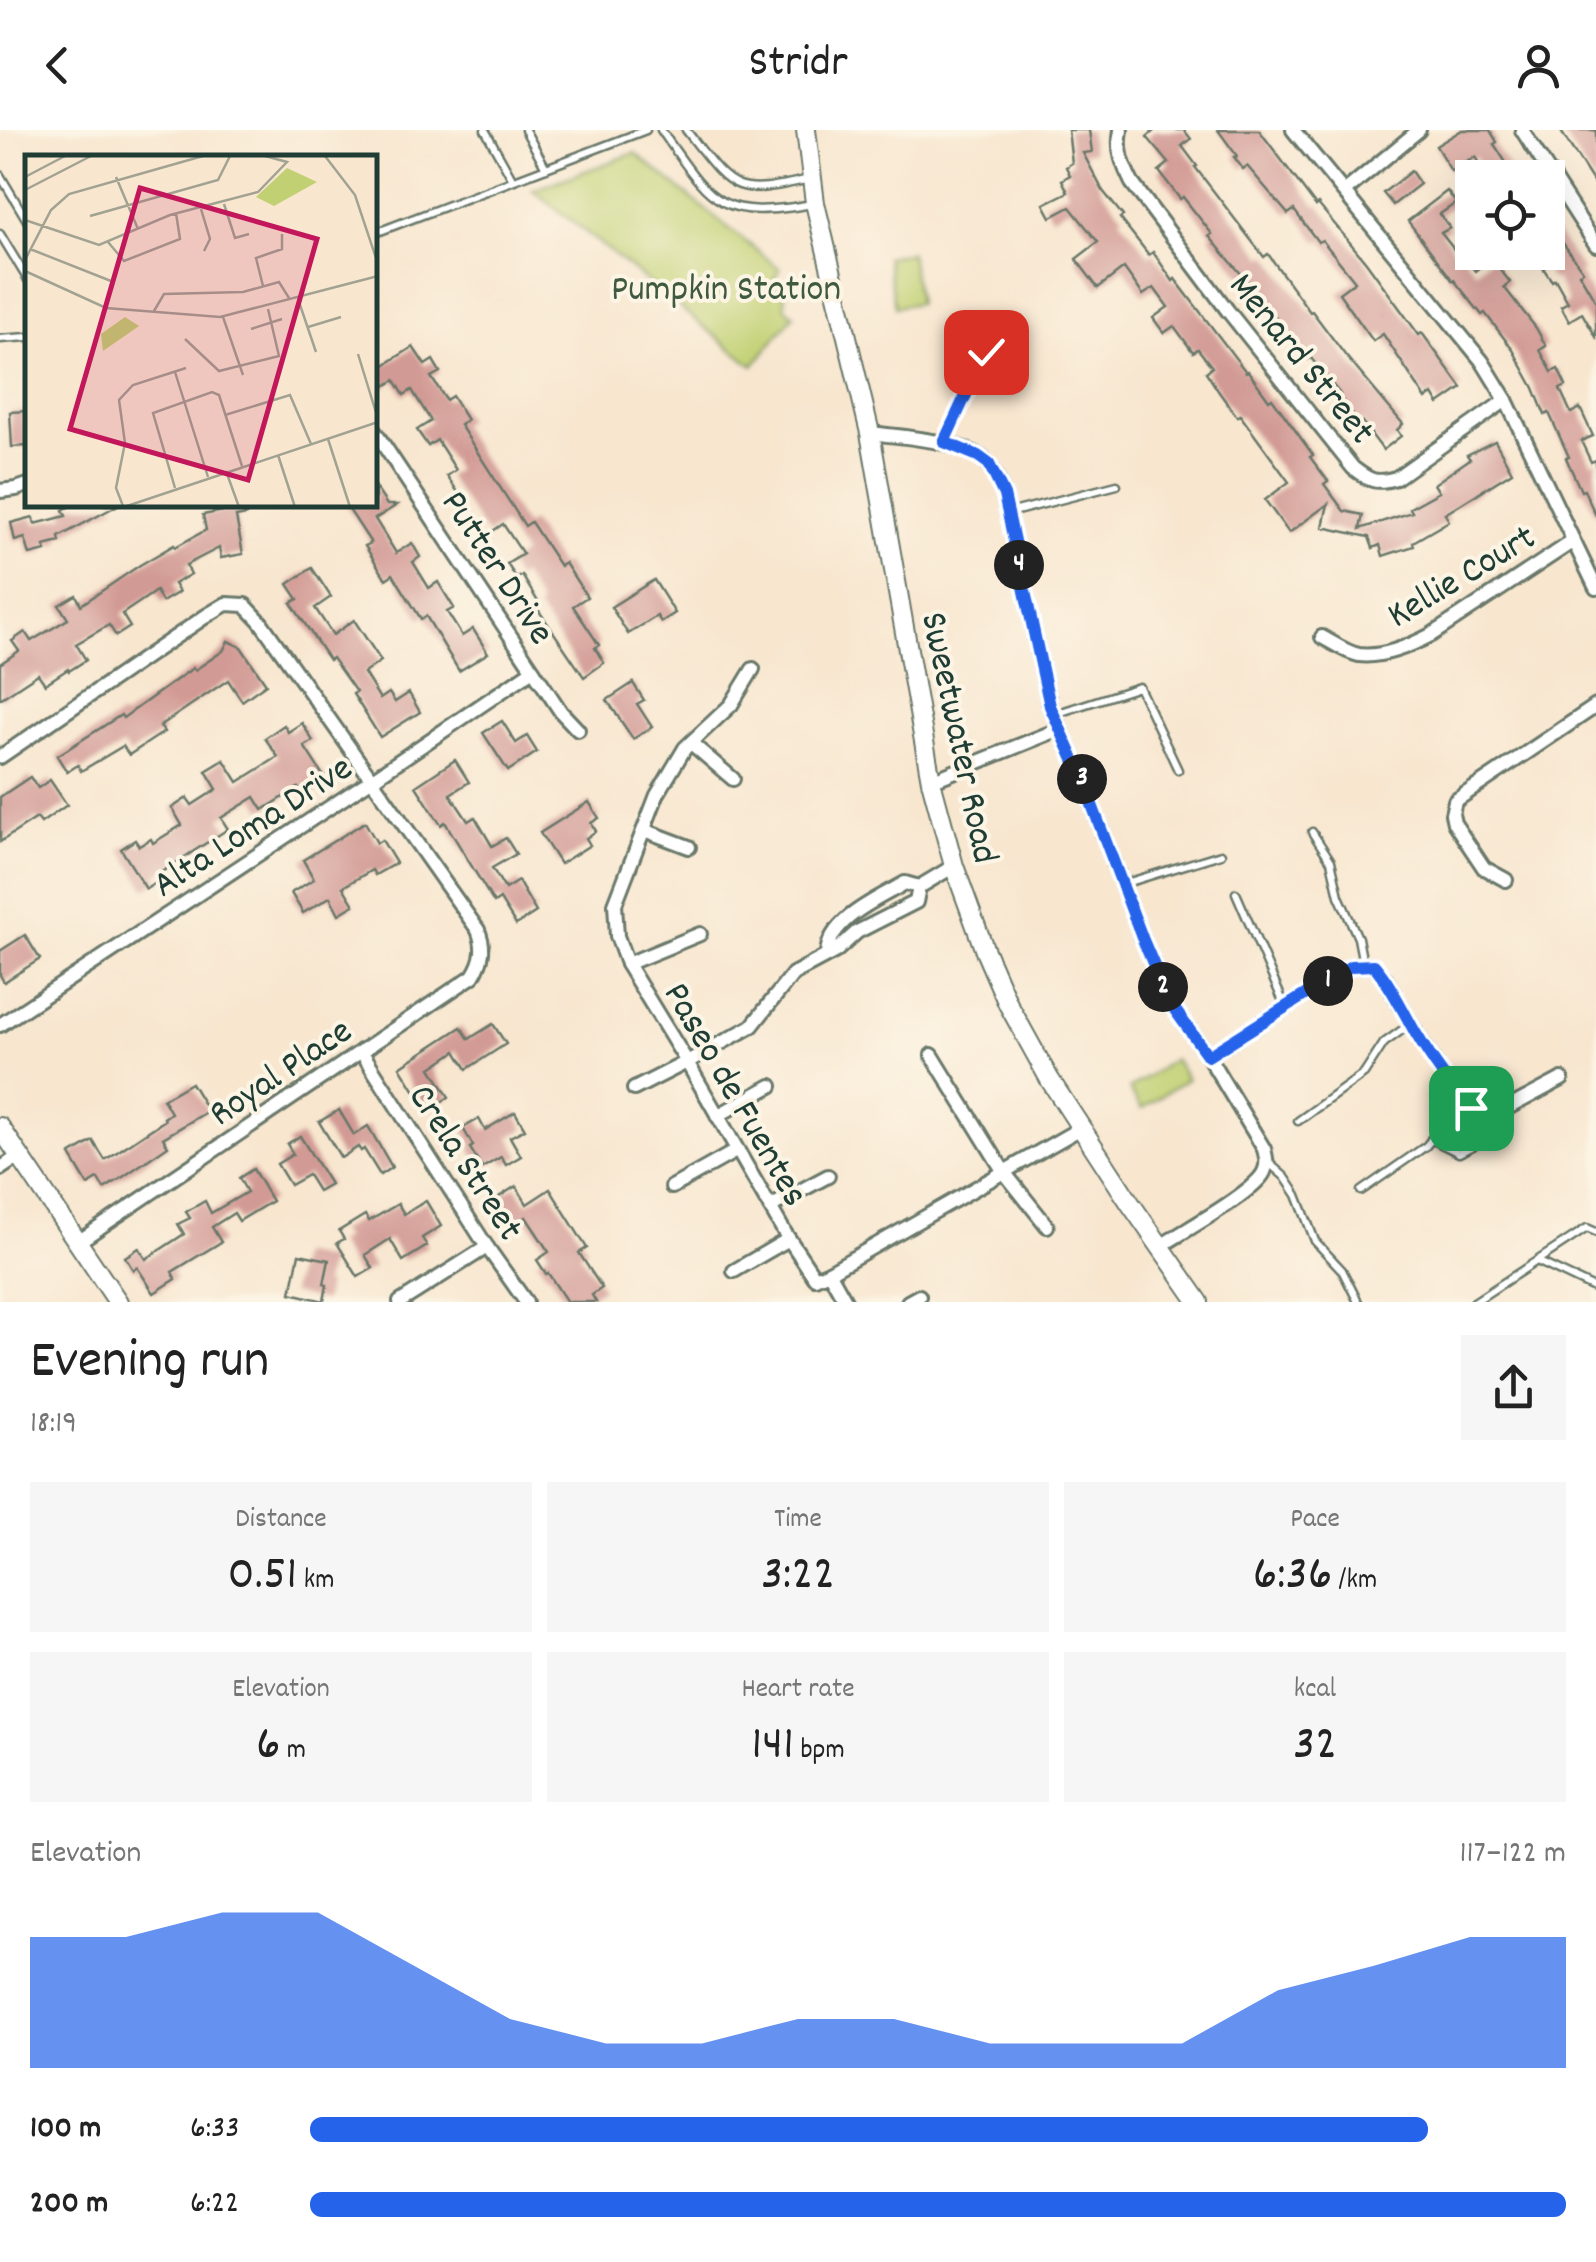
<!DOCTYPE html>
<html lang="en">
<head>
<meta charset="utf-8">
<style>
  :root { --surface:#fff; --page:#f6f6f6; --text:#222; --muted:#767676; --accent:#2563eb }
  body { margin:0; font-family:Dekko,sans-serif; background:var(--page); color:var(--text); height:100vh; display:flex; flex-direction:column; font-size:38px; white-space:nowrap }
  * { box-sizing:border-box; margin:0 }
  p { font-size:32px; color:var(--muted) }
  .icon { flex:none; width:55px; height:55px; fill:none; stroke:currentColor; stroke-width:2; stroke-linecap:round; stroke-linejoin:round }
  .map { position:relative; height:1172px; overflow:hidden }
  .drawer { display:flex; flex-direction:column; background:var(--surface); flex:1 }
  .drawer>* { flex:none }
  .fabs { position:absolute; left:1455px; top:30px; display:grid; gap:20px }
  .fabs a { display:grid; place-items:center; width:110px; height:110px; border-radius:0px; background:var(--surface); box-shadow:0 10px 40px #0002; font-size:50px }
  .pin { position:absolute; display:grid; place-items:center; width:85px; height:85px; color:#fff; margin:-42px; border-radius:20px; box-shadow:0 5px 15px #0006 }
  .km { position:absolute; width:50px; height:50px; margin:-25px; border-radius:50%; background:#222; color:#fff; font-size:28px; line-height:50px; text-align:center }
  .round { display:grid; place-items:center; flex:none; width:105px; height:105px; border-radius:0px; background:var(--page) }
  .headline { display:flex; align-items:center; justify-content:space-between; height:170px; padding:0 30px }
  h1 { font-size:55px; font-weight:600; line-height:75px }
  .metrics { display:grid; grid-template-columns:repeat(3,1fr); gap:15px; height:170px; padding:10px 30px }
  .metrics div { display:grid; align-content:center; border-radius:0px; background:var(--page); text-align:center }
  .metrics b { font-size:50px; font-weight:600 }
  .metrics small { font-size:28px; font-weight:400 }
  .metrics p { font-size:28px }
  .chart { height:280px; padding:20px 30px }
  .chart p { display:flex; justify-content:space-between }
  .chart svg { width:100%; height:180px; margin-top:10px; fill:var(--accent); opacity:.7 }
  ul { padding:0 30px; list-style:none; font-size:32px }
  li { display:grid; grid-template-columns:160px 120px 1fr; align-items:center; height:75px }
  li i { height:25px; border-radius:12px; background:var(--accent) }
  header { display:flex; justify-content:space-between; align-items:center; height:130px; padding:0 30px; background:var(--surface); font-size:45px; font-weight:600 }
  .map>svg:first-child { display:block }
  .green { fill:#c1d072; stroke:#708653; stroke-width:2.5 }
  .building { fill:#d29a94 }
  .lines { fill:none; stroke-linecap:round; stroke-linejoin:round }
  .lane-casing { stroke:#6b786a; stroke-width:11 }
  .street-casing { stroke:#6b786a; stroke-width:18 }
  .secondary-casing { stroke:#6b786a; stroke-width:22 }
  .lane { stroke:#fff; stroke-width:6 }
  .street { stroke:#fff; stroke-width:12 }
  .secondary { stroke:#fff; stroke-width:18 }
  .route-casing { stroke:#fff; stroke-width:20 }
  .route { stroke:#2563eb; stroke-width:12 }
  .labels { text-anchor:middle; stroke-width:8; stroke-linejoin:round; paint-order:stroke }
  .park-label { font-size:38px; fill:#3f5a40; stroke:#fcf5e5 }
  .street-label { font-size:38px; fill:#1f3d34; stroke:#fcf5e5 }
  .inset-road { fill:none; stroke:#a1a291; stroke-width:2.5 }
  .view { fill:#c2185b; fill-opacity:0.15; stroke:#c2185b; stroke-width:5 }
  .inset-edge { fill:none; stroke:#1f3d34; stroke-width:5 }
</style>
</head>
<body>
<header><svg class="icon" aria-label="back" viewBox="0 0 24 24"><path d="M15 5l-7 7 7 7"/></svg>Stridr<svg class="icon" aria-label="person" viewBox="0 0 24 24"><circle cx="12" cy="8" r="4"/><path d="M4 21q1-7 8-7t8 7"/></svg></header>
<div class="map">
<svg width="1596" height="1172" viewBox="0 0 1596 1172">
  <rect width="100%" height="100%" fill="#fcf5e5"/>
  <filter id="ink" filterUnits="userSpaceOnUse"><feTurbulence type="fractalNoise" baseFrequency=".01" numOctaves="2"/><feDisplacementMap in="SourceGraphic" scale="20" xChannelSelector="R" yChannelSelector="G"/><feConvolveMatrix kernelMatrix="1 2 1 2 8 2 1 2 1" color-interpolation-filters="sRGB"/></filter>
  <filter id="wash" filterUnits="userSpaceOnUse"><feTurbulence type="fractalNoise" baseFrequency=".0048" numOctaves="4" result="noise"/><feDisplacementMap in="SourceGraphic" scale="40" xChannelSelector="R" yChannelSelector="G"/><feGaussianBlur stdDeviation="2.25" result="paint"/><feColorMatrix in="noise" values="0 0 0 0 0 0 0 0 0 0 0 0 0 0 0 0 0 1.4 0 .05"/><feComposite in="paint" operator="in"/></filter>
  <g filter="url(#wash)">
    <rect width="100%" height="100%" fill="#f8e6cf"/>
    <g class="green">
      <polygon points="635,23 780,139 775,149 785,165 785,177 794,185 753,236 533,60"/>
      <polygon points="910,123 918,173 895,177 886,127"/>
      <polygon points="1174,929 1187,949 1142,979 1129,959"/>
    </g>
    <g id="blocks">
      <g class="building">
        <polygon points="1068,0 1089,0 1092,22 1083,23 1103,61 1123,86 1120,88 1149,125 1153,122 1173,151 1175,149 1246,242 1248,241 1269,270 1272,268 1313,325 1310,327 1328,351 1324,354 1344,381 1363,385 1360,399 1412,382 1410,378 1439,362 1434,354 1470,329 1467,325 1495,311 1512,342 1445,384 1449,391 1413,412 1414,416 1383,426 1380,415 1373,418 1369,407 1323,397 1328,374 1289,403 1265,370 1289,352 1240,285 1237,287 1219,262 1206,242 1212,237 1198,219 1193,222 1174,196 1164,203 1153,188 1168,177 1154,158 1143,165 1124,138 1098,158 1076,129 1098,112 1070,77 1051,87 1044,74 1068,62 1062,50 1070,45 1066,37 1072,33"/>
        <polygon points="1155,0 1184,0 1191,9 1182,16 1197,36 1195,37 1264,127 1268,124 1310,182 1312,181 1345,225 1403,294 1397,300 1401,306 1383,320 1362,292 1360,294 1338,265 1340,264 1311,228 1307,230 1259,165 1209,106 1212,104 1183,67 1180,69 1159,41 1169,33 1147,7"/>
        <polygon points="1218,0 1259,0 1316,76 1318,74 1366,132 1419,205 1422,203 1462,258 1439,274 1433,264 1426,269 1383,204 1373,211 1339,163 1355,151 1322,110 1318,112 1294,80 1288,84 1247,36 1243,39 1234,27 1237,26"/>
        <polygon points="1462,0 1490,0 1497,12 1494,14 1516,48 1488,48 1475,27 1451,41 1436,16"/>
        <polygon points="1560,0 1596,0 1596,56"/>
        <polygon points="1411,41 1420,54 1393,75 1383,63"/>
        <polygon points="1447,61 1456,73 1440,84 1450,98 1441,103 1456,122 1459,120 1475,141 1491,128 1510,152 1504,157 1536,198 1546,216 1540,220 1552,242 1558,239 1566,256 1560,259 1571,283 1580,278 1593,306 1581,311 1591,332 1596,330 1596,386 1584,360 1581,361 1566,328 1569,327 1549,283 1545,285 1534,258 1513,220 1485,183 1482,185 1454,150 1453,151 1408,91"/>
        <polygon points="1548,92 1583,141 1579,143 1596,172 1596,207 1582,183 1569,191 1561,176 1568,172 1555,149 1552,151 1543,138 1550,134 1543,124 1548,122"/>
        <polygon points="413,217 425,235 433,230 440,242 431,247 446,270 452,266 467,290 460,295 525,396 531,392 560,436 565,433 587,467 573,476 599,515 595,518 604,533 584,547 537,478 540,475 522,445 517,449 507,434 523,424 503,394 487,405 447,346 456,340 437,310 428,316 417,300 431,291 412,260 404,265 395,250 379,260 375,253 375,241"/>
        <polygon points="28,281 28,316 12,317 10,282"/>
        <polygon points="375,357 387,375 397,375 375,389 396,423 412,413 420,427 413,432 429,458 438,452 454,478 447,482 462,506 473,499 488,523 459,541 426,486 421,489 393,444 386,449 365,416 371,413 346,375 375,375"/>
        <polygon points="72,375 118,375 59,407 60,412 44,416 46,421 30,425 25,408 15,411 11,393 33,387 35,394 66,386 63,380"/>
        <polygon points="232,375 244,375 246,385 236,387 243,424 221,428 219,418 186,435 191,444 174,454 179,462 162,472 156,461 122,484 130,497 116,506 109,495 76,514 86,530 69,541 68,539 45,554 38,544 0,569 0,534 19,521 12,511 25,502 31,511 68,489 59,475 76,465 81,475 140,435 174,415 175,417 206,400 203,385 233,379"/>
        <polygon points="312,438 331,467 315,478 333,505 354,490 381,531 364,543 380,569 389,563 395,572 409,563 420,582 380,607 353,564 356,562 332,528 329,530 291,473 298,469 288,454"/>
        <polygon points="654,450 675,483 661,492 657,486 628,504 611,477"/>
        <polygon points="228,511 241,517 266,554 242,571 228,550 160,596 164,602 129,625 123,616 81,641 78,635 67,642 57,626 121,585 123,588 193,538 195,540 223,521"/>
        <polygon points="633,553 644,570 637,574 652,597 633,609 607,570"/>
        <polygon points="502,591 516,613 527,606 537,622 508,641 483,603"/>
        <polygon points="302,593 313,611 304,616 326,650 302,665 298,658 263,680 255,667 221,688 228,699 157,745 160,750 146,759 121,719 135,710 139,716 151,709 153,713 182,695 172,678 187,668 192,675 217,659 206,641 224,630 238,652 278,627 265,608 284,595 288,602"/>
        <polygon points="455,630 469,652 450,664 468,691 475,687 492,716 506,708 516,724 492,738 505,759 518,751 536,782 516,795 500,769 494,773 445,692 441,695 416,656"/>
        <polygon points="30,647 38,658 50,650 67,675 41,693 37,688 0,712 0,667"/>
        <polygon points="589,672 599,688 591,693 596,701 586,708 590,715 560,734 540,703"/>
        <polygon points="365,692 377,713 382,710 396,733 375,745 372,740 343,757 354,775 339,784 330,767 303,783 291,763 314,749 303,730"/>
        <polygon points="25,805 40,829 4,852 0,845 0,821"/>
        <polygon points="493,894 506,914 467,939 456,921 431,938 449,967 427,981 400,937 461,897 469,909"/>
        <polygon points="191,953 208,981 163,1008 168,1016 120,1049 104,1059 98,1049 88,1055 70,1025 93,1011 105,1030 165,990 164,988 171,983 163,969"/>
        <polygon points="339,980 354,1005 368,996 392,1037 380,1045 364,1019 361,1021 358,1017 341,1028 319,992"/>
        <polygon points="515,982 525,999 510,1007 521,1026 506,1035 501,1027 482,1038 470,1018 473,1016 463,998 479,989 485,1000"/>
        <polygon points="300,1006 330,1054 318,1061 308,1045 290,1055 277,1034 293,1024 287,1014"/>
        <polygon points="253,1039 272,1071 239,1091 234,1083 212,1097 221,1112 172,1142 176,1149 154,1163 137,1137 133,1140 125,1127 139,1118 146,1129 184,1104 178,1094 190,1088 186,1082 205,1071 211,1083 247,1062 239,1048"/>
        <polygon points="516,1056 527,1074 550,1059 587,1118 579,1123 602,1158 592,1165 596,1172 567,1172 548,1143 546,1144 537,1130 549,1122 526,1087 512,1095 496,1069"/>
        <polygon points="426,1071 441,1096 422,1108 427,1116 403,1131 390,1109 365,1125 373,1138 358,1147 337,1113 344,1109 339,1101 365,1085 369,1091 398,1074 404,1084"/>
        <polygon points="299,1124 329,1130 324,1154 327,1155 324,1171 291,1163"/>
      </g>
    </g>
  </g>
  <g filter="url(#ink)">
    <use href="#blocks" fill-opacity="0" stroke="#6b786a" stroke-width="2.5"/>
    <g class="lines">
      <g class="lane-casing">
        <g id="lane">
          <polyline points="485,0 513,50"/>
          <polyline points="525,0 546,38"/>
          <path d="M661 0C713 74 718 90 813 74"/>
          <path d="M686 0C733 60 732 67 810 49"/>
          <polyline points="0,45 28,92"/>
          <polyline points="375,103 646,0"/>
          <polyline points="0,104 28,150"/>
          <polyline points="0,209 28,207"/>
          <polyline points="944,311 986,222"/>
          <polyline points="1009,383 1117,355"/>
          <polyline points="1055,584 1139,557 1178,640"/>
          <polyline points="1312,702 1331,731 1339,766 1358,808 1363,834"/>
          <polyline points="1123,754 1221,724"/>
          <polyline points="1236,763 1285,876"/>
          <polyline points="1298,991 1364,944 1384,913 1409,895"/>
          <polyline points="1431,1009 1459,1023 1496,1004 1496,983"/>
          <polyline points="1268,1032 1285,1047 1297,1065 1315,1111 1342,1140 1358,1172"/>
          <polyline points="1361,1061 1426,1016 1437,1003 1452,960"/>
          <polyline points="1537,1131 1596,1159"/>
          <polyline points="1474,1172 1587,1098 1596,1102"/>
        </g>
      </g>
      <g class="street-casing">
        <g id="street">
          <path d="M1121 0C1117 21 1123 35 1132 53L1228 181 1353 338C1370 351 1375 354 1396 348L1506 270"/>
          <polyline points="1293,0 1482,231 1506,270 1596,458"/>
          <polyline points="1522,0 1596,115"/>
          <polyline points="1344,62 1419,0"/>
          <polyline points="375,302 561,582 578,600"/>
          <path d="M870 303C900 307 972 310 990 336 996 345 1000 356 1004 365L1050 576 1080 643 1143 810 1170 873 1208 926 1264 1019C1266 1027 1268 1034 1264 1042 1255 1062 1182 1102 1161 1116"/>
          <polyline points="0,361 16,359 28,355"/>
          <path d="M1322 507C1333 513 1347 523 1359 525 1383 528 1410 516 1431 505L1572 412"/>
          <polyline points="753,539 731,575 685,618 657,665 615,774 617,806 627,834 687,932 785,1103 815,1148 829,1142 1081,998"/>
          <polyline points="691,613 733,649"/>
          <path d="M0 627 206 486 226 474 245 475 260 491 478 800C485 817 483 830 473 846L78 1112"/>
          <polyline points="931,651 1060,599"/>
          <polyline points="644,700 689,717"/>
          <polyline points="1506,750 1484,738 1454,693 1452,684 1455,671 1596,576"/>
          <path d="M827 824C829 789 878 769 905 753L919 757 954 736"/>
          <polyline points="627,834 700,804"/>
          <polyline points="0,895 371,650 533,540"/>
          <polyline points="361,921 487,1117 526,1172"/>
          <polyline points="932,925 1004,1042 1047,1096"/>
          <polyline points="1208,926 1351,836 1373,835 1385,848 1416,903 1452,959 1471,978 1483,982 1502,981 1562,949"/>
          <polyline points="634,959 687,932 752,896 793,844 836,821 857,802 916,772 919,757"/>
          <polyline points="717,986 771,956"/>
          <polyline points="0,1039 19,1026"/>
          <polyline points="672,1057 736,1021"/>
          <polyline points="770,1077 828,1046"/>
          <polyline points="734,1141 789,1109"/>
          <polyline points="829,1142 846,1172"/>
          <polyline points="400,1172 487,1117"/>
          <polyline points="908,1172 919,1166"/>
        </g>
      </g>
      <g class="secondary-casing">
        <g id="secondary">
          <polyline points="806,0 815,73 870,303 931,651 954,736 985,821 1008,874 1050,950 1130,1073 1199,1172"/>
          <polyline points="0,997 118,1172"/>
        </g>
      </g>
      <use href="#lane" class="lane"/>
      <use href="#street" class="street"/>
      <use href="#secondary" class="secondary"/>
    </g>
  </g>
  <g class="lines" filter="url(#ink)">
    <g class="route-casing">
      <path id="route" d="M986 222 944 312 978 326 989 334 1004 365 1050 576 1080 643 1143 810 1170 873 1208 926 1351 836 1374 835C1391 855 1402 879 1415 902 1431 929 1449 955 1471 978"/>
    </g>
    <use href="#route" class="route"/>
  </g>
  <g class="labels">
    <g class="park-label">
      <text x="726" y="169">Pumpkin Station</text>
    </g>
    <g class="street-label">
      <text transform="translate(1304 227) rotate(51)" y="13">Menard Street</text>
      <text transform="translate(500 436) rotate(57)" y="13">Putter Drive</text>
      <text transform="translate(1460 444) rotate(-31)" y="13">Kellie Court</text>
      <text transform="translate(962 607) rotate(78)" y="13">Sweetwater Road</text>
      <text transform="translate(251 694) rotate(-33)" y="13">Alta Loma Drive</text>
      <text transform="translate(279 940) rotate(-34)" y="13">Royal Place</text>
      <text transform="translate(738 963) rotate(60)" y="13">Paseo de Fuentes</text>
      <text transform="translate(468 1031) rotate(57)" y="13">Crela Street</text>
    </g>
  </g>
  <g transform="translate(25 25)">
    <rect width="352" height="352" fill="#f8e6cf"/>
    <path d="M262 13 292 27 249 51 231 42ZM100 162 114 171 78 196 76 179Z" fill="#c1d072"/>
    <path class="inset-road" d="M300 1 330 40 353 109M0 22 40 1M91 22 113 74M0 35 66 1M199 49 210 83 224 79M176 54 185 84 179 96M65 61 193 25 205 1M0 65 74 90 145 60 233 37 262 7 240 1M83 87 99 106 155 84 151 58M5 94 86 126M0 105 26 55 44 39 178 1M0 116 81 153 195 162 353 121M238 131 231 103 257 94V79M273 144 291 197M129 156 139 139 218 137 254 127 264 143M198 162 218 220M283 172 316 162M226 174 257 164M160 184 194 216 254 201 243 154M333 199 353 264M150 217 183 322M200 260 265 240 286 289M303 284 325 352M253 300 270 352M201 316 214 352M150 333 128 258 187 237 194 240 217 311M98 351 91 333 100 288 94 245 108 230 161 213M99 352 353 267"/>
    <path class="view" d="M115 33 292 84 223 325 45 274Z"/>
    <rect width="352" height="352" class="inset-edge"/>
  </g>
</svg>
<div class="fabs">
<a><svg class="icon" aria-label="locate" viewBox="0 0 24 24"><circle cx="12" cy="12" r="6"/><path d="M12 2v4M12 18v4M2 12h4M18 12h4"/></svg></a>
</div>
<div class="pin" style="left:1471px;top:978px;background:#1e9e55"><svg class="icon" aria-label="arrive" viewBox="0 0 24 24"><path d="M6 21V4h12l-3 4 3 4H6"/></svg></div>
<div class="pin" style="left:986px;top:222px;background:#d93025"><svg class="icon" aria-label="check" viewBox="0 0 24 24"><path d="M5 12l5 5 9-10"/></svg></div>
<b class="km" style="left:1328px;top:851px">1</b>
<b class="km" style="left:1163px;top:857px">2</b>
<b class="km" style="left:1082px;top:649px">3</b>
<b class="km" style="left:1019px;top:435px">4</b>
</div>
<section class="drawer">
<div class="headline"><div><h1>Evening run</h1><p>18:19</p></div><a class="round"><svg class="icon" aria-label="share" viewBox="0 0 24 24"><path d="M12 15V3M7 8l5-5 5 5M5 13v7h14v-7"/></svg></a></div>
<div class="metrics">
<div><p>Distance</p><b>0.51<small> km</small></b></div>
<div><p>Time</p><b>3:22</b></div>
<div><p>Pace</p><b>6:36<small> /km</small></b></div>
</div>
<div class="metrics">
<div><p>Elevation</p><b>6<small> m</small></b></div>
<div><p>Heart rate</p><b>141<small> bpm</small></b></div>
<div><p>kcal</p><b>32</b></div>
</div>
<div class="chart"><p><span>Elevation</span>117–122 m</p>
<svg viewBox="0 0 160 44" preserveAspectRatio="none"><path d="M0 44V12L10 12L20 6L30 6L40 19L50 32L60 38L70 38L80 32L90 32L100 38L110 38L120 38L130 25L140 19L150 12L160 12V44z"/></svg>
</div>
<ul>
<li><b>100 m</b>6:33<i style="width:89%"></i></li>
<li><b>200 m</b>6:22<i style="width:100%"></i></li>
</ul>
</section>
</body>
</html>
